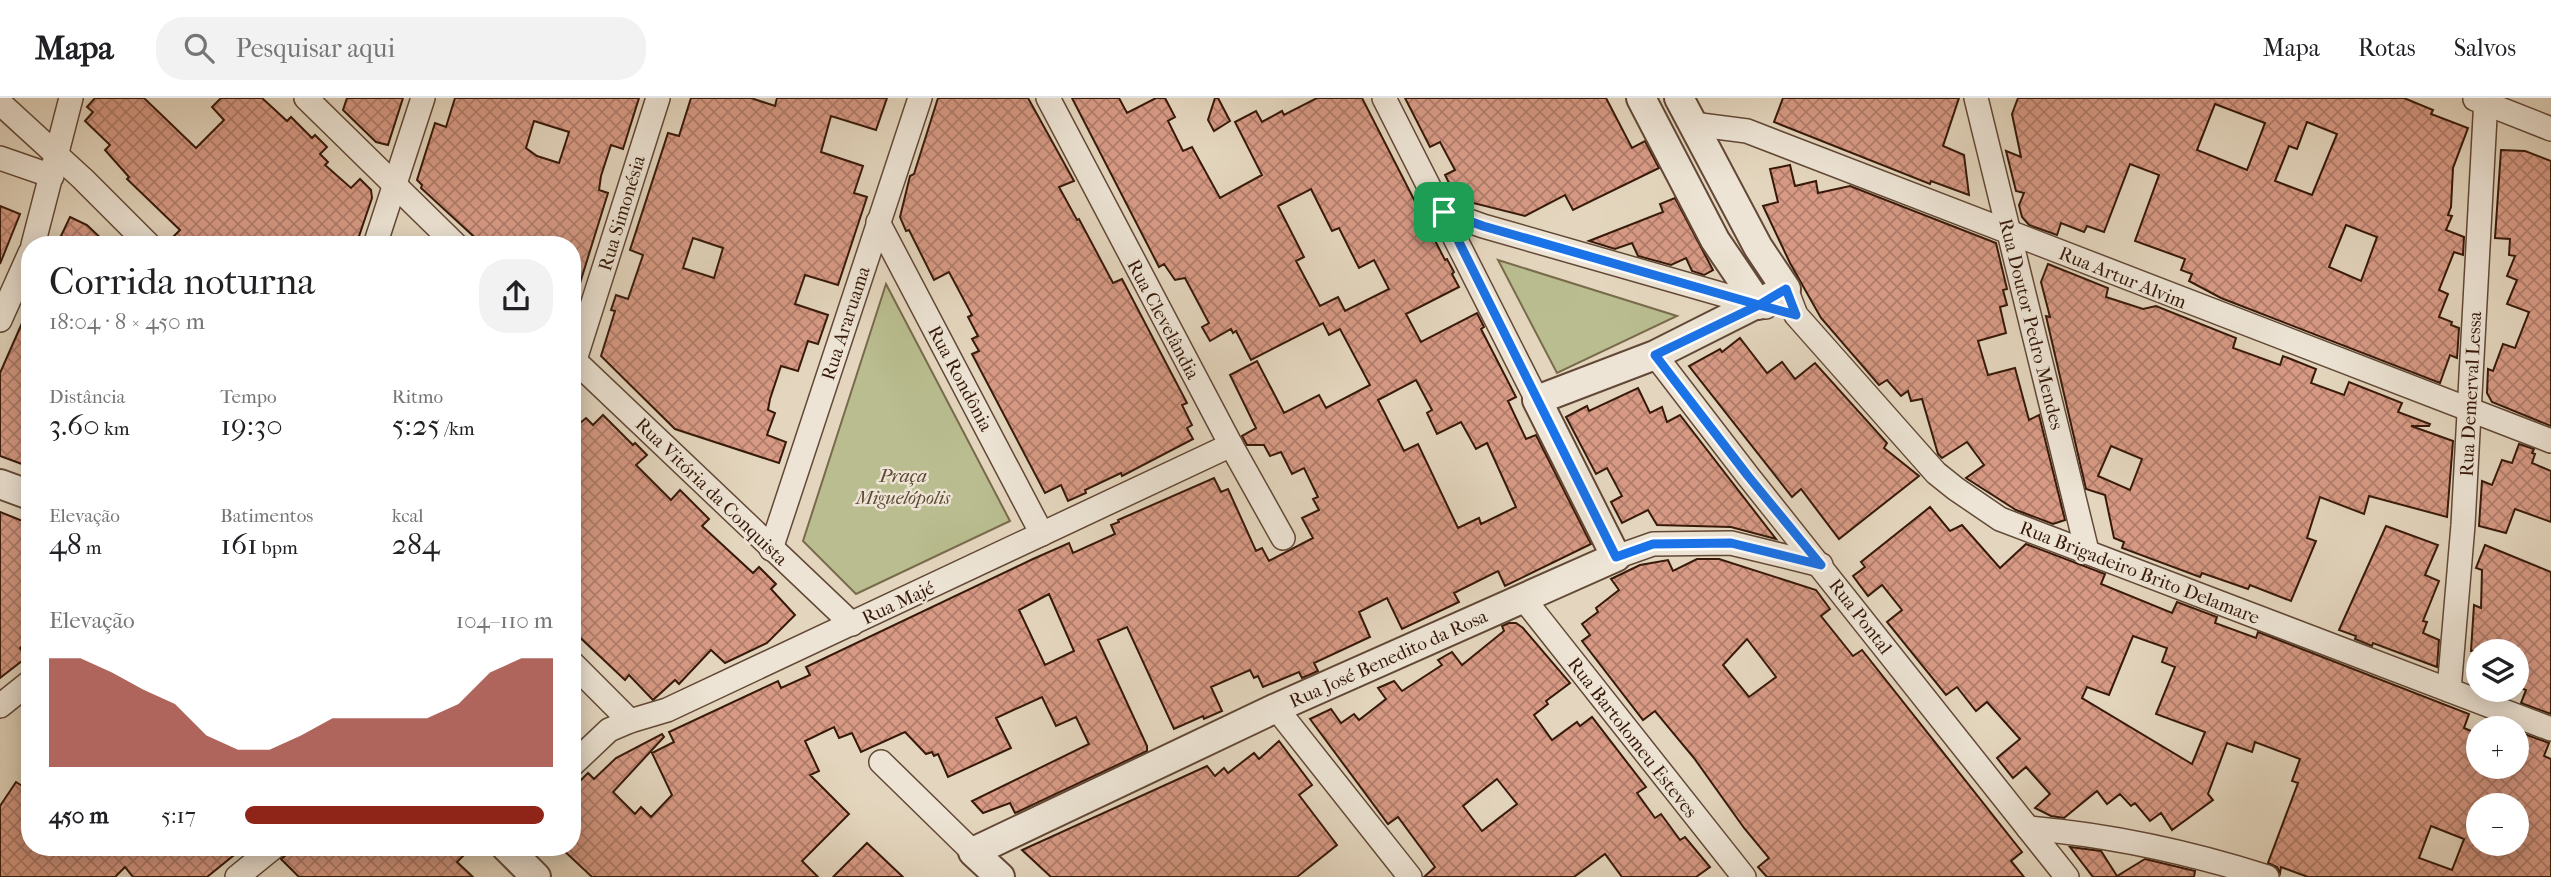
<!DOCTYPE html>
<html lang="pt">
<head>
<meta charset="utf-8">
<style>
  :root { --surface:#fff; --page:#f2f2f2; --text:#202124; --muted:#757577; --line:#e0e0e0; --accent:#8f2418 }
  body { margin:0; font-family:"IM FELL French Canon",serif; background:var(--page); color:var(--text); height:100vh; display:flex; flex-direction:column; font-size:26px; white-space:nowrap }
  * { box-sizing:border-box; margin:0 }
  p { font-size:23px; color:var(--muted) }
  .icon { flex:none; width:38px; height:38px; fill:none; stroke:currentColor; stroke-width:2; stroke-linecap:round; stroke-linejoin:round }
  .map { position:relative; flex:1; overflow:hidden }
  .details { position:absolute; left:21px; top:138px; width:560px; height:620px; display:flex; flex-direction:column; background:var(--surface); border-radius:28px; box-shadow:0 4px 18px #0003 }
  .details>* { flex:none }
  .buttons { position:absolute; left:2466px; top:541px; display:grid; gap:14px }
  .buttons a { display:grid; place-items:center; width:63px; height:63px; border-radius:50%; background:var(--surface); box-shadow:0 4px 18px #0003; font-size:35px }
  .pin { position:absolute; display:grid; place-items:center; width:60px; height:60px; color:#fff; margin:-30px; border-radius:14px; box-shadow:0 4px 10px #0006 }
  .round { display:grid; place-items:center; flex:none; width:74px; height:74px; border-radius:28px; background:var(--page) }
  .overview { display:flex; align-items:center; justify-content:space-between; height:119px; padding:0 28px }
  h1 { font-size:38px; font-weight:600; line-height:52px }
  .figures { display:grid; grid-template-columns:repeat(3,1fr); gap:10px; height:119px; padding:7px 28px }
  .figures div { display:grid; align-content:center }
  .figures b { font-size:30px; font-weight:600 }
  .figures small { font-size:19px; font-weight:400 }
  .figures p { font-size:19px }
  .chart { height:196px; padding:14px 28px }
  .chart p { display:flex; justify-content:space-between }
  .chart svg { width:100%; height:126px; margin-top:7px; fill:var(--accent); opacity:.7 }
  ul { padding:0 28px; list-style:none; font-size:23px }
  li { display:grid; grid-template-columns:112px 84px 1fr; align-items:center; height:52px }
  li i { height:18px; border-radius:9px; background:var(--accent) }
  header { display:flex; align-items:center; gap:42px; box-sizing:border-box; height:98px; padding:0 35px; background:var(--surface); border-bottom:2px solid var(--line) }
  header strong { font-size:33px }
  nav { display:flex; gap:38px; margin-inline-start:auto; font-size:24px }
  .search { width:490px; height:63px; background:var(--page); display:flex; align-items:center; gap:18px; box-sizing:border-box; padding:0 24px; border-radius:28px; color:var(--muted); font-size:26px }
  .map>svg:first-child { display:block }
  .green { fill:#b9bd8f; stroke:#786b4c; stroke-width:2 }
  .building { fill:url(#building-cross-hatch); stroke:#371909; stroke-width:2; fill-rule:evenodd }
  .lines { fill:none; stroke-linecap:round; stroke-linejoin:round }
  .minor-casing { stroke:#624836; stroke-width:26 }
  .tertiary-casing { stroke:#624836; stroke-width:32 }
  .minor { stroke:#ede4d5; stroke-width:23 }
  .tertiary { stroke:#ede4d5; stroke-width:28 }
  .route-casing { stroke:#fff; stroke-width:14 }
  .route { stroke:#1a73e8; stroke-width:9 }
  .labels { text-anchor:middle; stroke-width:5; stroke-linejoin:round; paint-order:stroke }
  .street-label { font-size:19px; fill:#371909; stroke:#ede4d5 }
  .park-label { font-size:19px; font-style:italic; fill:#5e4a31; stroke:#ede4d5 }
</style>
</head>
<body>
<header>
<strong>Mapa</strong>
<div class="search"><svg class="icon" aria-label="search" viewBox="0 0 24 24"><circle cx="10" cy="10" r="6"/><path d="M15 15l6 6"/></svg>Pesquisar aqui</div>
<nav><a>Mapa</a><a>Rotas</a><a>Salvos</a></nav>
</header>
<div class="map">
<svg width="2551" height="779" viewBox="0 0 2551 779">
  <defs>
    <pattern id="building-cross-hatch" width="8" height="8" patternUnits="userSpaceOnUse" patternTransform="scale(1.75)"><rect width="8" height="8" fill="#d89a85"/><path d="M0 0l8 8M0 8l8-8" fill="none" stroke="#b07d6b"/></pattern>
  </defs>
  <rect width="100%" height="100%" fill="#e4d6be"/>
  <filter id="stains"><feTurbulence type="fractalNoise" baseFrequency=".00286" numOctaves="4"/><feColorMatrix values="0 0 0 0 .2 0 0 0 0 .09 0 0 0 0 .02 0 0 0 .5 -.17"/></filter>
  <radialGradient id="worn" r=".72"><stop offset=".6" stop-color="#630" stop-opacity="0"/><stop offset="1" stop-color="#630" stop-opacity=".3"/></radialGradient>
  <g class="green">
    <polygon points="1498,162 1677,218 1557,275"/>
    <polygon points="886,186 1010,423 856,496 803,443"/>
  </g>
  <g class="building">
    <polygon points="95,0 144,0 196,50 224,22 212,9 221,0 262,0 287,23 291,19 312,40 315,37 327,49 320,56 328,64 325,67 351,90 360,81 371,92 372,100 356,147 165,147 180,132 127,81 129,79 105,52 110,47 85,23 93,14 87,9"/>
    <polygon points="347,0 403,0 388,47 376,44 343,12"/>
    <path d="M455 0H639L623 51 611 47 601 78 599 92 608 95 576 198 572 197V147H483L421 90 422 87 417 82 435 25 446 29ZM534 23 569 34 559 65 537 58 526 50Z"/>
    <path d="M691 0H751L775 8 777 0H887L876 32 831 18 821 54 863 68 854 95 867 99 838 187 805 177 795 206 828 217 818 246 808 243 798 273 781 268 770 301 768 312 775 315 767 337 786 344 779 365 675 331 601 258 615 213 611 212 616 197 628 201 643 157 630 152 668 35 679 38ZM693 140 723 150 714 180 683 170Z"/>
    <polygon points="938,0 1028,0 1074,83 1059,89 1077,122 1079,121 1113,185 1122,181 1187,305 1182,307 1192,327 1187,330 1193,341 1122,378 1121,375 1085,392 1086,395 1068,403 1061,387 1045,395 972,256 979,253 972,241 978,238 968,219 972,217 949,174 934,182 909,132 906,133 900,119 910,78 914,76"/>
    <path d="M1072 0H1119L1127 15 1156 0H1165L1175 19 1168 23 1183 53 1192 49 1220 100 1262 77 1235 24 1256 13 1262 24 1282 13 1284 17 1317 0H1362L1445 162 1447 161 1454 174 1452 176 1459 189 1406 216 1421 244 1477 215 1484 229 1481 231 1516 299 1508 303 1526 341 1536 337 1591 446 1505 488 1498 473 1454 495 1459 504 1402 531 1387 500 1359 514 1370 539 1314 565 1318 573 1302 580 1299 574 1263 589 1258 578 1254 580 1250 572 1211 589 1222 613 1204 621 1203 618 1174 631 1127 529 1098 542 1147 648V653L1015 715 1010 705 983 715 972 703 1089 646 1076 619 1056 628 1042 599 996 620 1011 650 948 679 938 656 934 658 932 654 926 656 905 634 861 654 852 635 839 640 834 629 805 643 819 673 810 677 849 716 802 763 818 779H592L560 749H572V691L588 675 594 681 616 660 662 636 664 639 613 694 635 716 641 709 651 719 672 697 652 655 674 644 669 634 778 583 781 590 810 577 806 569 1033 461 1069 445 1073 455 1115 436 1111 427 1119 424 1118 422 1214 380 1221 394 1228 391 1256 453 1262 450 1269 463 1313 440 1302 420 1319 412 1313 401 1318 399 1304 370 1292 376 1281 354 1270 358 1264 347H1247L1242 338 1256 330 1230 277 1257 263 1284 315 1319 297 1326 310 1370 287 1340 231 1329 237 1323 225 1251 262 1236 233 1233 235 1231 231 1210 243 1202 229 1209 225 1185 180 1175 182 1164 166 1159 169ZM1311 91 1332 133 1339 130 1359 170 1374 162 1389 191 1345 213 1338 199 1320 208 1296 163 1304 159 1278 108ZM1416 282 1432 312 1427 315 1437 336 1461 324 1476 351 1487 345 1516 409 1481 426 1479 420 1458 430 1418 346 1404 353 1378 302ZM1049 496 1074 553 1045 567 1019 512Z"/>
    <polygon points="1215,0 1218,0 1230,23 1214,33 1208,22"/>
    <polygon points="1405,0 1606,0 1632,50 1645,43 1659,70 1573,112 1565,97 1525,118 1457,101 1445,77 1455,72 1440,44 1430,49"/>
    <polygon points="1783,0 1959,0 1943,48 1964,57 1969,97 1931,83 1930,86 1774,24"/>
    <path d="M2018 0H2404L2433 12 2431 16 2468 30 2453 70 2451 109 2448 117 2452 118 2446 132 2464 139 2463 157 2454 154 2439 192 2448 196 2439 219 2452 224 2451 227 2459 230 2457 260 2450 257 2440 285 2221 200 2189 183 2192 176 2181 172 2185 161 2135 143 2159 77 2130 66 2104 134 2087 128 2084 134 2061 125 2057 137 2029 127 2022 119 2019 107 2024 95 2016 93 2006 53 2021 59 2012 16ZM2215 6 2265 25 2247 72 2197 52ZM2307 24 2337 36 2312 97 2275 83 2289 48 2297 51ZM2346 127 2377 139 2361 183 2329 169Z"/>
    <polygon points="2501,52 2525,53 2551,63 2551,328 2492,304 2487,295 2488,271 2493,273 2503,246 2515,250 2529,214 2507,206 2517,182 2507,178 2515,158 2509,157 2510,141 2495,140"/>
    <polygon points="1790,67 1795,88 1816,83 1818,95 1850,88 1996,145 2007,191 2003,192 2007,207 2000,209 2006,235 1978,243 1988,277 2015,270 2029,322 2039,317 2065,422 2053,426 2016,412 1966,380 1984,367 1967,344 1942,360 1938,356 1922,301 1911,303 1908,293 1901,298 1887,282 1879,287 1821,220 1790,165 1763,108 1778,104 1770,71"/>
    <polygon points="1675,100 1713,172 1704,177 1692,173 1686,160 1671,167 1638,158 1632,145 1615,151 1589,143 1663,114 1660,106"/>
    <polygon points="0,108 20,116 0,166"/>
    <polygon points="70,119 87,127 108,147 75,147 60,140"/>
    <path d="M2048 166 2108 190 2106 199 2143 211 2156 208 2236 240 2233 250 2280 267 2283 258 2316 271 2311 285 2344 297 2349 284 2402 305 2398 314 2430 326 2429 328H2411L2453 343 2447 419 2369 398 2364 416 2320 399 2307 440 2316 443 2291 503 2250 487 2248 491 2202 475 2200 479 2122 450 2124 444 2114 440 2105 397 2086 391 2046 218 2050 219 2041 184ZM2111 348 2142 361 2130 392 2098 378Z"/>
    <polygon points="30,207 30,369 0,358 0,275"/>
    <polygon points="1740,240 1767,275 1782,264 1795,281 1815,265 1887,345 1884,350 1919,378 1839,441 1801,391 1792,399 1689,268 1720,251 1722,254"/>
    <polygon points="1638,290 1650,315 1662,309 1667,324 1680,317 1776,441 1731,429 1657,427 1648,412 1622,425 1611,404 1622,398 1607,370 1596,376 1566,319 1587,308 1589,313"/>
    <polygon points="603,317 633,347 635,345 647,357 636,367 671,402 680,392 709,421 702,428 753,475 759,469 776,486 771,491 795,517 767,545 725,565 711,552 679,586 675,582 653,602 629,577 625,582 572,532 572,332 586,320 593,327"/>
    <polygon points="2519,346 2534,351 2532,355 2535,356 2532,365 2551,373 2551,424 2515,411 2506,435 2479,428 2482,383 2492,387 2502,362 2512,365"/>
    <path d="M1930 409 1950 433 1962 427 2000 470 2026 446 2105 476 2101 486 2172 515 2177 504 2217 519 2215 525 2256 540 2258 534 2469 616 2464 630 2478 636V668H2516V633L2549 645 2544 658 2551 661V779H2308L2281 769 2280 775 2277 769 2268 765 2298 685 2292 683 2300 661 2255 644 2252 654 2227 645 2208 696 2213 702 2172 732 2161 715 2150 723 2135 705 2131 708 2120 696 2107 706 2097 693 2064 720 2051 718 2035 710 2050 696 2026 669 2013 680 1997 660 2020 641 1987 604 1976 613 1957 589 1946 597 1887 524 1902 512 1882 487 1868 498 1853 478 1865 469 1861 464ZM2133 538 2167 550 2162 564 2175 569 2156 616 2205 634 2192 666 2082 600 2087 589 2109 597ZM2478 707H2516V746H2478ZM2431 728 2464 741 2452 772 2419 760Z"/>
    <polygon points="0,414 30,426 30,541 20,550 27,559 0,580"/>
    <polygon points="2386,428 2438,447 2425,477 2439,483 2423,523 2427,524 2423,535 2439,542 2437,569 2373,545 2372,548 2355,541 2356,538 2339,532"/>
    <polygon points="2485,447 2551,474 2551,616 2521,605 2526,592 2516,588 2516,553 2471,553 2474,507 2481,510 2482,472 2476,470"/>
    <path d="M1697 461H1719L1816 492 1830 511 1821 518 1853 558 1862 552 2022 754 2011 763 2024 779H1767L1758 769 1769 760 1744 730 1694 660 1655 613 1643 622 1582 543 1590 537 1582 526 1598 514 1596 510 1619 492 1611 481 1640 467 1668 462 1673 473ZM1747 541 1776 579 1749 599 1723 567Z"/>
    <path d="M1509 525H1516L1523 530 1570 585 1546 603 1548 606 1534 617 1552 642 1577 624 1580 628 1592 619 1646 689 1637 695 1655 720 1661 716 1680 742 1685 739 1710 769 1696 779H1622L1605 756 1574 779H1424L1435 769 1398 719 1388 726 1310 621 1331 611 1341 625 1354 616 1359 622 1386 601 1378 590 1394 583 1402 593 1442 567 1438 562 1452 554 1462 567 1504 533 1502 528ZM1497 681 1517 706 1482 733 1463 708Z"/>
    <polygon points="1279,643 1312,687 1299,697 1337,747 1297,779 1051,779 1022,752 1207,668 1215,678 1224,670 1228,675 1254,655 1259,661"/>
    <polygon points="16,684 30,693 30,749 244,749 207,779 133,779 125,769 115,779 0,779 0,708"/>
    <polygon points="867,745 903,779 833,779"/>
    <polygon points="296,749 392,749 400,757 408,749 472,749 457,764 473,779 299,779 281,761"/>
    <polygon points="2070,749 2101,753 2117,778 2145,761 2195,773 2194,779 2093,779"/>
  </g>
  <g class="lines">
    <g class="minor-casing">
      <g id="minor">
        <polyline points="306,0 456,147"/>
        <polyline points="1048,0 1231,347 1283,440"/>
        <polyline points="1384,0 1537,302"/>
        <polyline points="1976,0 2087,453"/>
        <polyline points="2475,1 2551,31"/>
        <polyline points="0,5 83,81 149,147"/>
        <polyline points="1693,26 1747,33 2551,343"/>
        <polyline points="0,60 52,78"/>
        <polyline points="1444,114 1483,128 1766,209"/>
        <polyline points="878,124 1042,436"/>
        <polyline points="33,147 71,0"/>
        <polyline points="375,147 423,0"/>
        <polyline points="1786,191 1796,217 1936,375 1956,391 2000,421 2551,631"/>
        <polyline points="0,222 30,155"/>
        <polyline points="1655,257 1748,378 2067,779"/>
        <polyline points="572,260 852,526"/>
        <polyline points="572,271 658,0"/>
        <polyline points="771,451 920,0"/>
        <polyline points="1616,459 1653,446 1731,445 1821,467"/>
        <polyline points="1523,500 1744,779"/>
        <polyline points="572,565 630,623"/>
        <polyline points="2449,592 2463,427 2486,0"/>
        <polyline points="0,608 30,584"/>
        <polyline points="1276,610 1410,779"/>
        <polyline points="881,664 973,754"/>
        <polyline points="572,667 609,632 630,623 667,612 1231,347"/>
        <path d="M2028 730C2110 737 2189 754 2267 779"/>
        <polyline points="237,779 274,749"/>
      </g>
    </g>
    <g class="tertiary-casing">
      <g id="tertiary">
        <polyline points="1641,0 1715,142 1759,207"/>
        <polyline points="0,386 30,397"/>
        <polyline points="506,749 536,779"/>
        <polyline points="1000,779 973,754 1276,610 1616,459 1537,302 1655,257 1786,191 1758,149 1679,0"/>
      </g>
    </g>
    <use href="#minor" class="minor"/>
    <use href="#tertiary" class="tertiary"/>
  </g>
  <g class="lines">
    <g class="route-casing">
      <polyline id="route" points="1444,114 1616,459 1653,446 1731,445 1821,467 1748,378 1655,257 1759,207 1796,217 1786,191 1759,207 1483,128 1444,114"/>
    </g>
    <use href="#route" class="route"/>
  </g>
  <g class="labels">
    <g class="street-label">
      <text transform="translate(621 115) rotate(-73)" y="7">Rua Simonésia</text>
      <text transform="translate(2123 179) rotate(22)" y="7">Rua Artur Alvim</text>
      <text transform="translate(1164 221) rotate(62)" y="7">Rua Clevelândia</text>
      <text transform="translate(845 225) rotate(-72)" y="7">Rua Araruama</text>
      <text transform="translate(2032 226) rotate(76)" y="7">Rua Doutor Pedro Mendes</text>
      <text transform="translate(961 280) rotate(62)" y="7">Rua Rondônia</text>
      <text transform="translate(2470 296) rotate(-87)" y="7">Rua Demerval Lessa</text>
      <text transform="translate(712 393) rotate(44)" y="7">Rua Vitória da Conquista</text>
      <text transform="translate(2140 474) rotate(21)" y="7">Rua Brigadeiro Brito Delamare</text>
      <text transform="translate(898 504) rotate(-25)" y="7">Rua Majé</text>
      <text transform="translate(1861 518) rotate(52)" y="7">Rua Pontal</text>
      <text transform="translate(1388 560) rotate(-24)" y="7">Rua José Benedito da Rosa</text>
      <text transform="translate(1633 639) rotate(52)" y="7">Rua Bartolomeu Esteves</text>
    </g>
    <g class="park-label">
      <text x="903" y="384">Praça<tspan x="903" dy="22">Miguelópolis</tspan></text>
    </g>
  </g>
  <rect width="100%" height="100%" filter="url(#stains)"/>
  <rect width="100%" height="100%" fill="url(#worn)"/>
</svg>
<div class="buttons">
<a><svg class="icon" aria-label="layers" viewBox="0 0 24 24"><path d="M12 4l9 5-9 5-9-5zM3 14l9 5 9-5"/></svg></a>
<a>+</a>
<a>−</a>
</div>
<div class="pin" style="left:1444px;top:114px;background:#1e9e55"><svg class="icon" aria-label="arrive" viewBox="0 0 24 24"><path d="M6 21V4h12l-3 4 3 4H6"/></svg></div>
<section class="details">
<div class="overview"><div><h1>Corrida noturna</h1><p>18:04 · 8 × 450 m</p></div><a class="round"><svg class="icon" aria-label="share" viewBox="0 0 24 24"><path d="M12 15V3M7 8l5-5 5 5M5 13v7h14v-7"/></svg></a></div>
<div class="figures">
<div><p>Distância</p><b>3.60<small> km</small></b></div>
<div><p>Tempo</p><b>19:30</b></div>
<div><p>Ritmo</p><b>5:25<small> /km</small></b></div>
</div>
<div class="figures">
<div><p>Elevação</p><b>48<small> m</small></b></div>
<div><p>Batimentos</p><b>161<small> bpm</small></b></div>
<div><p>kcal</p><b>284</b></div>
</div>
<div class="chart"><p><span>Elevação</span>104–110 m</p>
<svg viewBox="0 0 160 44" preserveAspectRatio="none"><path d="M0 44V6L10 6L20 11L30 17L40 22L50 33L60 38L70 38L80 33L90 27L100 27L110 27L120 27L130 22L140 11L150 6L160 6V44z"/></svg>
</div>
<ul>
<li><b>450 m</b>5:17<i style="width:97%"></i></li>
</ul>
</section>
</div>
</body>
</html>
